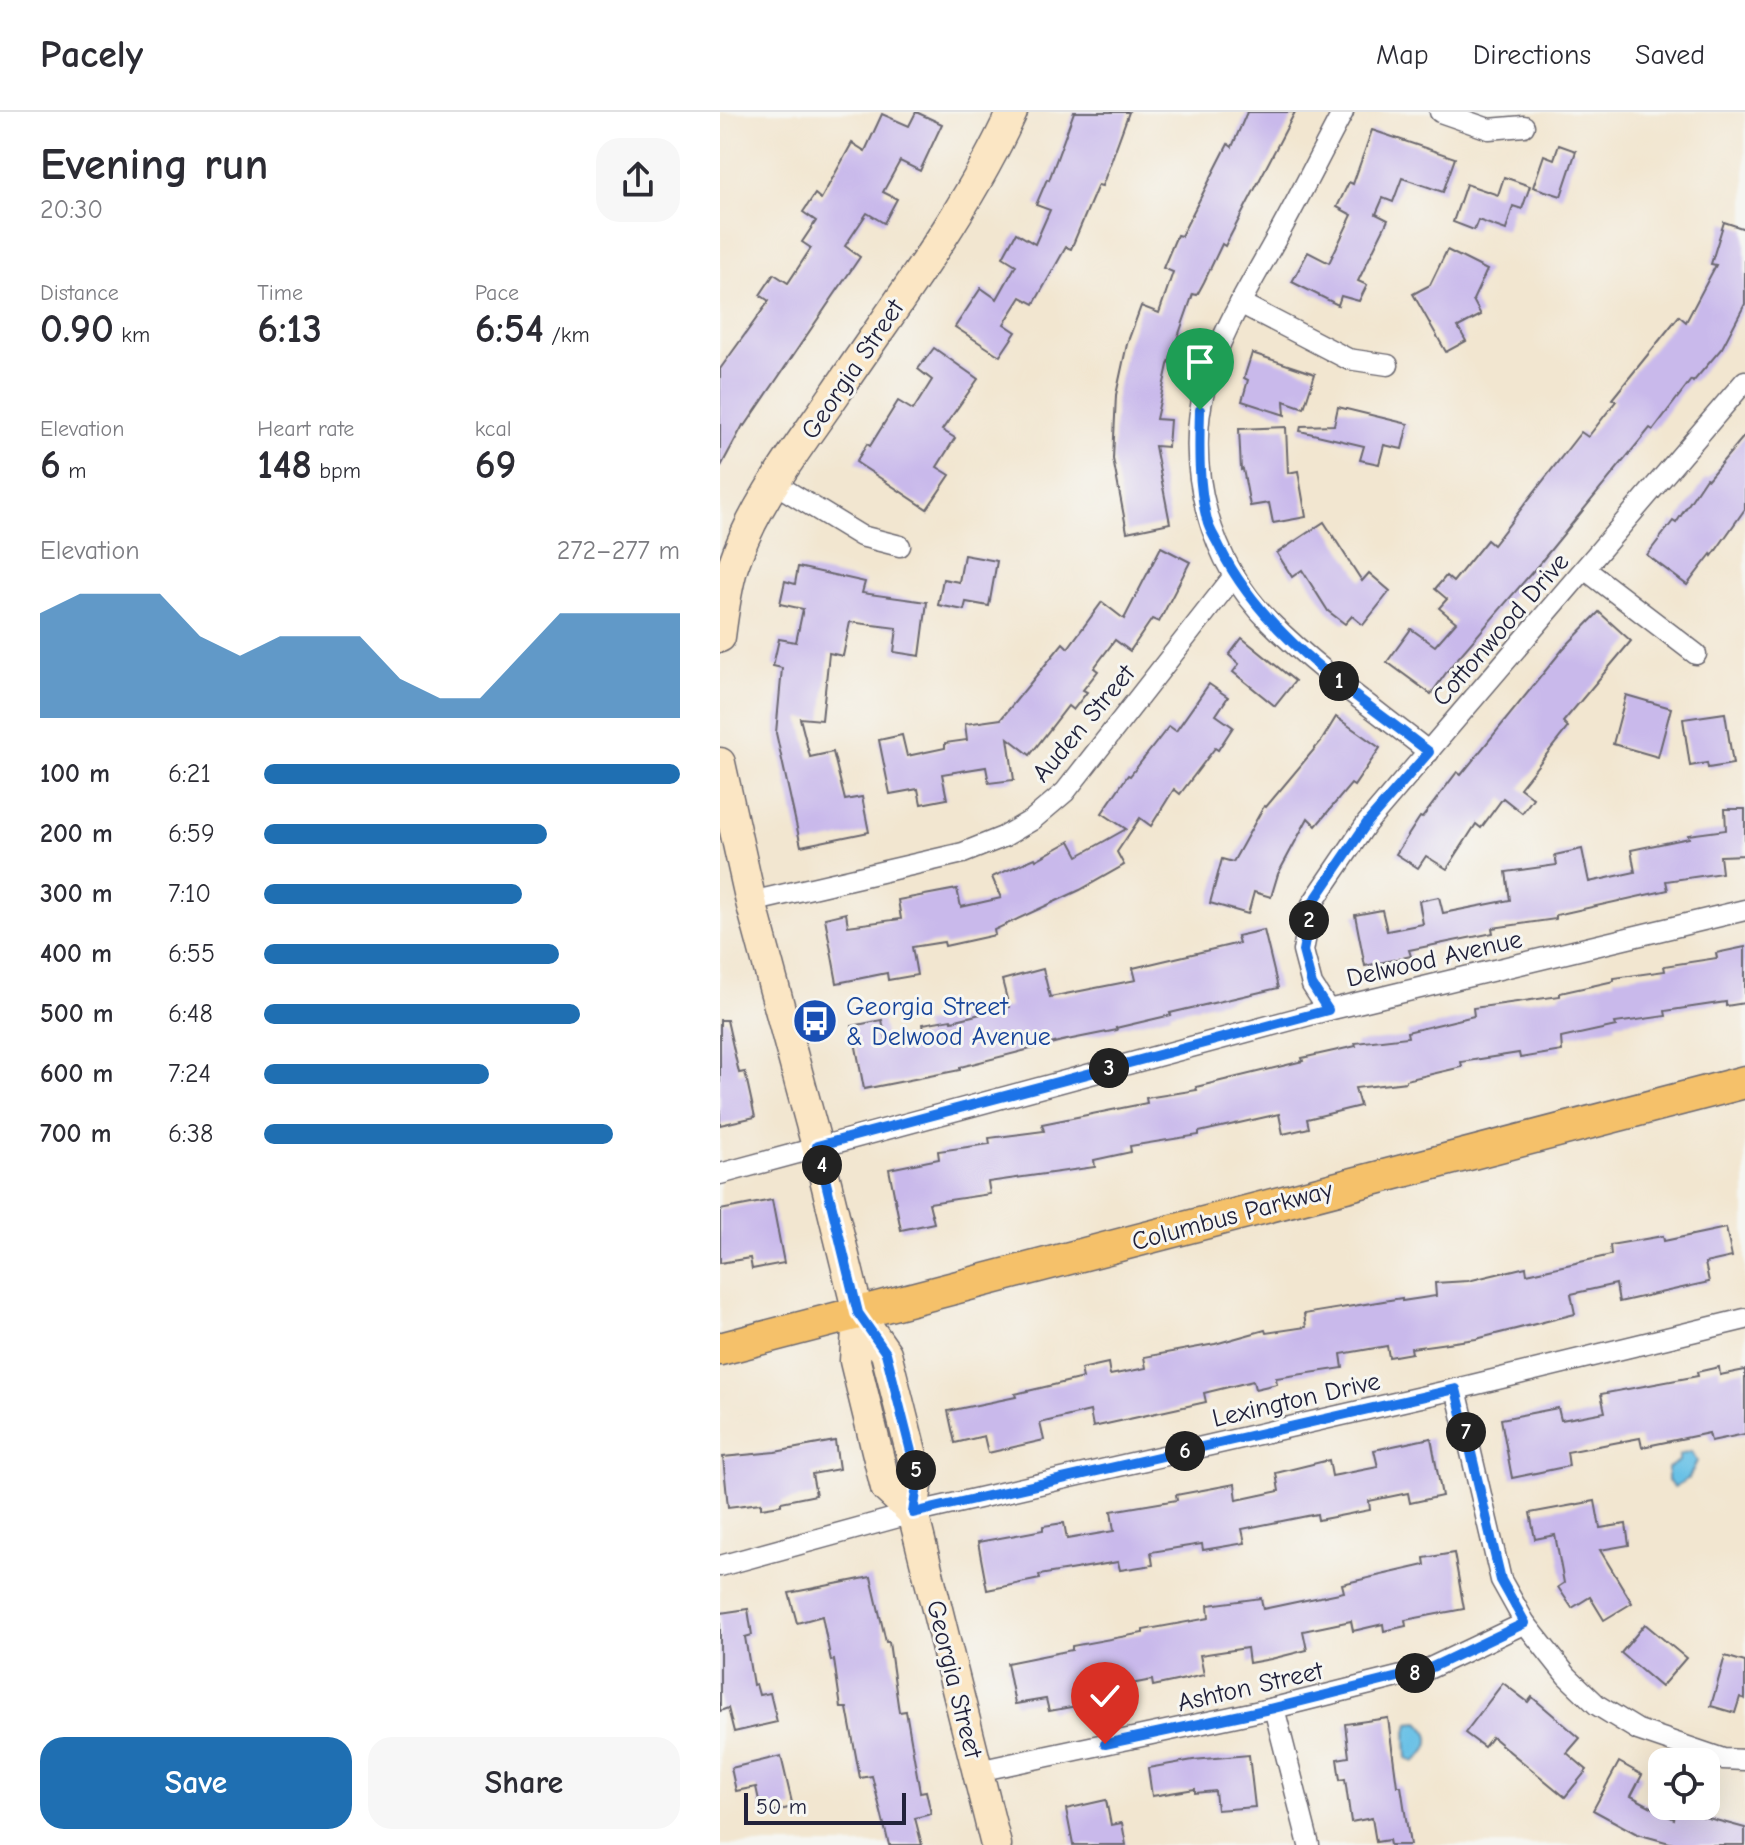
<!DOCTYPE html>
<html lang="en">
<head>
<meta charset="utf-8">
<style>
  :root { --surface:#fff; --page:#f7f7f7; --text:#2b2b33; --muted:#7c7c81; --line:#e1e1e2; --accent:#1f6fb2 }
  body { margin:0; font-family:"Comic Neue",sans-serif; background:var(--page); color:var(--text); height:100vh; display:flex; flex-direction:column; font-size:30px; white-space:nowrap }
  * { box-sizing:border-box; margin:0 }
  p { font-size:26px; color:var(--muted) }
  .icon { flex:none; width:44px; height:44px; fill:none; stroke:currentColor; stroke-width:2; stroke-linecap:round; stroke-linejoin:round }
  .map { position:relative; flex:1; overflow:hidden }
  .sheet { display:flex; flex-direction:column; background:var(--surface); width:720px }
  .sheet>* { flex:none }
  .buttons { position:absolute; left:928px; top:1636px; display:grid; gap:16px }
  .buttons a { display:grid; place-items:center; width:72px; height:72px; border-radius:16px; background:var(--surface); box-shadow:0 8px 32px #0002; font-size:40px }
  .scale { position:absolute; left:24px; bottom:20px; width:162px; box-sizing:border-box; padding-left:8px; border:4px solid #22223b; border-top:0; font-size:22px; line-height:28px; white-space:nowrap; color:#22223b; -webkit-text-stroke:6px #f6f6f2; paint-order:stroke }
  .pin { position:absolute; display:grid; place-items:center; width:68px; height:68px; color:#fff; margin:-82px -34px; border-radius:50% 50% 50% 0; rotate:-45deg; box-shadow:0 0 8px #0007 }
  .pin .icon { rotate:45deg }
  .km { position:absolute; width:40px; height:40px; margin:-20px; border-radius:50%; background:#222; color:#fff; font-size:22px; line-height:40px; text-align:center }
  .round { display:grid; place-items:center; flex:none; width:84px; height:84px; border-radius:24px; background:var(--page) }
  .headline { display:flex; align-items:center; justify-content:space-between; height:136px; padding:0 40px }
  h1 { font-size:44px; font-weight:700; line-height:60px }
  .stats { display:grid; grid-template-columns:repeat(3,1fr); gap:12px; height:136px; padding:8px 40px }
  .stats div { display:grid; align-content:center }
  .stats b { font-size:40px; font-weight:700 }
  .stats small { font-size:22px; font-weight:400 }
  .stats p { font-size:22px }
  .chart { height:224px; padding:16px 40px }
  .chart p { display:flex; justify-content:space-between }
  .chart svg { width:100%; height:144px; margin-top:8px; fill:var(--accent); opacity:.7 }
  .primary-button { display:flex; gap:16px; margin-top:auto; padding:16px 40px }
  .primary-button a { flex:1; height:92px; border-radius:24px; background:var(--accent); color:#fff; font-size:32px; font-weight:700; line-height:92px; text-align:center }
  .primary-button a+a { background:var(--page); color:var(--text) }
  ul { padding:0 40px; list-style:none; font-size:26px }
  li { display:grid; grid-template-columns:128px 96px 1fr; align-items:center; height:60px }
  li i { height:20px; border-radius:10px; background:var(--accent) }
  header { display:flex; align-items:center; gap:48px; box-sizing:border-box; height:112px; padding:0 40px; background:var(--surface); border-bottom:2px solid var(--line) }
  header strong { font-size:38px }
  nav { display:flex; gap:44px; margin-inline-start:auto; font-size:28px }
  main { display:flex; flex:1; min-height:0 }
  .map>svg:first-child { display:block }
  .water { fill:#69c1e6; stroke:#467290; stroke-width:2 }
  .building { fill:#c9b9eb }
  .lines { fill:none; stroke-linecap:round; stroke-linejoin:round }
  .street-casing { stroke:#6b676f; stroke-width:23 }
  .secondary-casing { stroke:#6b676f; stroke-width:33 }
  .primary-casing { stroke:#6b676f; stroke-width:35 }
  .street { stroke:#fff; stroke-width:20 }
  .secondary { stroke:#fbe6c4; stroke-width:30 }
  .primary { stroke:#f5c16b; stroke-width:32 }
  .route-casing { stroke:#fff; stroke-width:16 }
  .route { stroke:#1a73e8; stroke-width:10 }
  .labels { text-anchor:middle; stroke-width:6; stroke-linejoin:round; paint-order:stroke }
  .street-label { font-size:26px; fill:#22223b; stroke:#f6f6f2 }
  .transit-label { font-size:26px; fill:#164399; stroke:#f6f6f2; text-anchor:start }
</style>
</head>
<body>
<header>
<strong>Pacely</strong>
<nav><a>Map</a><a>Directions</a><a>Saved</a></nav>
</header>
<main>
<section class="sheet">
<div class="headline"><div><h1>Evening run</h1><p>20:30</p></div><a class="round"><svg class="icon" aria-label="share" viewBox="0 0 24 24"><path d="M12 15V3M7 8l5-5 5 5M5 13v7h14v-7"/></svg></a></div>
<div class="stats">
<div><p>Distance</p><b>0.90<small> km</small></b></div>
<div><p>Time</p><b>6:13</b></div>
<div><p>Pace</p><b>6:54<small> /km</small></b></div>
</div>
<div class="stats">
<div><p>Elevation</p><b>6<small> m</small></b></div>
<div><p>Heart rate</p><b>148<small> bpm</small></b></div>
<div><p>kcal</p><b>69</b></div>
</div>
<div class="chart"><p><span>Elevation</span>272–277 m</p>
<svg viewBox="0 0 160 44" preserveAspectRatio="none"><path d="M0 44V12L10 6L20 6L30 6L40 19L50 25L60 19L70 19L80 19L90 32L100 38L110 38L120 25L130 12L140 12L150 12L160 12V44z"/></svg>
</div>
<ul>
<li><b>100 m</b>6:21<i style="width:100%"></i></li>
<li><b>200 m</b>6:59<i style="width:68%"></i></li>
<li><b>300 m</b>7:10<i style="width:62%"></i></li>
<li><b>400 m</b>6:55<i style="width:71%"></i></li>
<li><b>500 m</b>6:48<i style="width:76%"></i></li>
<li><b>600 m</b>7:24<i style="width:54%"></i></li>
<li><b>700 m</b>6:38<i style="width:84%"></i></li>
</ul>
<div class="primary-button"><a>Save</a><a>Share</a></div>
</section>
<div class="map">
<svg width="1025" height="1733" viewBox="0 0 1025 1733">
  <rect width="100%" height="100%" fill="#f6f6f2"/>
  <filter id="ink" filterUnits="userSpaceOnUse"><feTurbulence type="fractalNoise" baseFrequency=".0125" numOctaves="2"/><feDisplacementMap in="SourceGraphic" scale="16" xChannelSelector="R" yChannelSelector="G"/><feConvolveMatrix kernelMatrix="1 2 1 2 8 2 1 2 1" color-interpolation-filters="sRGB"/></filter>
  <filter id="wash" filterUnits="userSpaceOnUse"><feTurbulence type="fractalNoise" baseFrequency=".006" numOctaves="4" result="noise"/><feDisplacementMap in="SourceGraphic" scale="32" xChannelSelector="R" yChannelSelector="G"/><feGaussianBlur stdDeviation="1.8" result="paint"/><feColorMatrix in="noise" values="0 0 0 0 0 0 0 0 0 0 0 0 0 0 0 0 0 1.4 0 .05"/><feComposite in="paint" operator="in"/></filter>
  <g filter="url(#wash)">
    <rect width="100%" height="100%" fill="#f2e6d0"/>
    <g class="water">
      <polygon points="971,1340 977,1349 969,1366 954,1375 948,1369 948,1356 959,1349 959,1343"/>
      <path d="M699 1610C716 1625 710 1639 694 1650L687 1646 686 1626 689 1611Z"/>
    </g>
    <g id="blocks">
      <g class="building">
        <polygon points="196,0 222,12 200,59 180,49 163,80 177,87 164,111 147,101 125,134 140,145 25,314 23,313 0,356 0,257 49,189 40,183 54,162 68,171 91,136 82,130 96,109 83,100 95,82 101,87 132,31 145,39 162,2 189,14"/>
        <polygon points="354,0 409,0 382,74 378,73 351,137 346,135 314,192 301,185 284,212 296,220 280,244 235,215 261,176 277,187 296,153 283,145 296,121 315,132 330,98 316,93 327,67 329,68"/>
        <polygon points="527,0 575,0 505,134 502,132 484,170 477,183 473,182 448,253 436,307 450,308 448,335 435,334 450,411 407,420 393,347 396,283 407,232 421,194 439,201 453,160 443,156 457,123 461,124 508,32 512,35"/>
        <polygon points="652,18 735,46 723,80 682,66 673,90 663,86 656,102 668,108 638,169 647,173 639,189 621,184 618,193 572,170 588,140 609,151 632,103 617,95 629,70 633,72"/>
        <polygon points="839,33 856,39 841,84 813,75 824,43 834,47"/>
        <polygon points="784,65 810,74 802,97 793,94 786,118 758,108 754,118 733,110 746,72 778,83"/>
        <polygon points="1004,110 1025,117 1025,192 1002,236 973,270 971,268 933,318 930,316 820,451 731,554 711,582 667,550 691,517 715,534 736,510 719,496 727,487 715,477 726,464 733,470 767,428 773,433 861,320 868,325 896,289 892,287 959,204 966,210 996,153 991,152"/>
        <polygon points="727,138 767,158 753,188 761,203 738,215 746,229 726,240 693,182 710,173"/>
        <polygon points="214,236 258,267 222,318 235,326 217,355 230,363 207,397 136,350 147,332 150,334 178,289 193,298 212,268 198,257"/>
        <polygon points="532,241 595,262 584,296 564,289 565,303 522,289 528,268 524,266"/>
        <polygon points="618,295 688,312 682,337 664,333 659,352 640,348 644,334 580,319 581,314 614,313"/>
        <polygon points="566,315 568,361 578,359 586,405 553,411 549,391 530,394 523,357 521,358 519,317"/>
        <polygon points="1025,323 1025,397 992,444 991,442 967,473 927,443 953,409 956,411 986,366 988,367"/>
        <polygon points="604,410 642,469 649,461 670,479 643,513 632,504 625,512 608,499 582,458 572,465 557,441"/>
        <polygon points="441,435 470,450 439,510 432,507 410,539 395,528 374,556 378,559 363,578 367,580 353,598 348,594 310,643 288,626 294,668 269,671 266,655 222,662 227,687 201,692 198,677 170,682 159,628 182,623 187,644 225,636 225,631 247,628 245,612 281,607 343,531 348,536 382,490 404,507"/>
        <polygon points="244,443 277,449 269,494 246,490 244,498 218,493 223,467 239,470"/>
        <polygon points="78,455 145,470 142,481 207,490 200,544 174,540 177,516 130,510 123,544 109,541 102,608 80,606 90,645 113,640 125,688 142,685 149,720 81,734 56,621 62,556 53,554 59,527 76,530 83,497 60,492 65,469 75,472"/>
        <polygon points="879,500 911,529 843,610 848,615 800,676 813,686 802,701 783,686 761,716 756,712 727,757 706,744 698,756 676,742 700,705 702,706 737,660 741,663 843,537"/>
        <polygon points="522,526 575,569 555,594 513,560 519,552 509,543"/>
        <polygon points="489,572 508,585 496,603 513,615 498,638 495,636 460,682 454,677 431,714 420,706 397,740 404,753 360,778 274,818 275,823 225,834 224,830 192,835 197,863 168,868 167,861 117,871 105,806 126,801 128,814 181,807 178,788 237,777 241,795 281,786 272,765 315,746 316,748 350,729 358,744 406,717 382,701 408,663 410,664 449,614 456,619"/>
        <polygon points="906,583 951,596 938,645 893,632"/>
        <polygon points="1005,601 1013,652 988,656 987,651 970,654 963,607"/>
        <polygon points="616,605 660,636 634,674 631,672 596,714 588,706 558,762 551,785 534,780 528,802 490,791 502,747 513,750 544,694 546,695 602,628"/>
        <polygon points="1005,697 1025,697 1025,743 1000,744 1002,761 946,769 948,778 836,803 836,807 772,816 773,821 689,838 691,844 645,854 635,803 662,798 667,819 703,812 699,789 719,785 723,801 790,788 786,760 837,753 835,743 862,737 869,770 915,760 911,738 969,726 968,723 1006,718"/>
        <polygon points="544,818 558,876 450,901 451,903 396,916 397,918 342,929 240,955 240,958 144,977 132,914 162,908 167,931 205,924 203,912 231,907 232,909 289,895 282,868 323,857 330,885 416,868 413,856 519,831 517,824"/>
        <polygon points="1025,835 1025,891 1006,894 1006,890 945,899 946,904 895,911 896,914 841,926 842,939 800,946 799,941 741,950 742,955 686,968 686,970 635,976 640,994 587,1007 589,1016 563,1022 559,1002 479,1020 479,1023 410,1034 411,1040 374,1048 375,1055 268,1070 270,1082 209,1091 214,1111 181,1118 169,1057 219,1047 218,1039 270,1032 269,1026 324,1019 322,1012 427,991 426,986 477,978 476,975 583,949 582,946 636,934 635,931 688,925 687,920 754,904 753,896 840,884 840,881 894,869 894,866 945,859 944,854 997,846 996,841"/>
        <polygon points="0,908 7,908 19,961 25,960 35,1005 0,1013"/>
        <polygon points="52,1088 64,1151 32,1157 30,1146 0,1151 0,1098"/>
        <polygon points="1006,1116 1012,1145 985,1151 989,1170 899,1190 896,1172 851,1182 855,1202 756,1227 691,1236 692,1241 669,1245 667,1234 621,1242 623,1256 556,1266 557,1272 535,1277 533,1269 484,1281 486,1290 373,1315 370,1299 320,1311 324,1328 268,1341 264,1324 235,1331 228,1299 296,1285 295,1282 363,1266 361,1257 388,1251 390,1263 426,1256 424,1245 495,1232 545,1218 546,1221 586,1215 584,1202 682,1186 682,1189 716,1184 715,1171 748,1169 806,1155 807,1162 891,1143 890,1133 943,1124 944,1129"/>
        <polygon points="999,1255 1000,1263 1025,1258 1025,1322 991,1329 989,1321 922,1335 920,1326 847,1340 849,1354 792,1366 781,1307 838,1296 841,1308 885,1300 881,1282 978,1264 977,1260"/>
        <polygon points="711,1326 722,1384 690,1391 688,1381 649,1389 650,1398 598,1408 597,1402 522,1417 525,1431 483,1438 482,1432 431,1440 433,1453 400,1458 398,1450 319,1463 320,1467 267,1478 258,1430 323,1418 323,1414 344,1411 347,1427 394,1419 391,1399 457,1388 456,1383 515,1372 517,1388 559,1379 556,1361 609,1348 612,1364 658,1355 654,1338"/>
        <polygon points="115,1329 119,1357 92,1362 96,1383 61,1390 61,1393 41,1396 41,1391 8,1395 3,1345 55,1340"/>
        <polygon points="875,1389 880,1416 906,1412 909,1433 880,1438 912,1491 884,1508 870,1485 852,1496 838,1475 844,1471 835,1423 815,1427 810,1401"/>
        <polygon points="734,1441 744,1497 685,1508 686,1514 664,1519 663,1512 633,1519 631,1509 583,1519 587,1538 551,1547 529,1551 527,1536 480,1543 484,1563 433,1574 432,1568 385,1577 386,1587 351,1595 329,1599 326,1587 295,1592 287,1551 352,1538 352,1534 423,1521 423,1518 489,1506 488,1493 541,1486 543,1497 624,1480 622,1472 705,1453 704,1446"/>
        <polygon points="151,1465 166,1530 169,1530 179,1600 186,1599 200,1680 206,1679 211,1702 195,1706 202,1733 169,1733 152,1664 140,1666 127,1596 121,1596 114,1548 111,1549 102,1504 77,1511 69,1481"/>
        <polygon points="28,1497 32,1523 25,1525 33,1573 36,1572 39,1583 50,1581 57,1610 14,1620 8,1596 0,1599 0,1501"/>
        <polygon points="925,1512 966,1546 941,1575 901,1541"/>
        <polygon points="1005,1544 1025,1550 1025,1587 1020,1585 1015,1601 991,1594"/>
        <polygon points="783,1571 808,1590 812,1585 860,1626 847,1641 867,1658 845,1685 772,1625 764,1635 745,1621"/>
        <polygon points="668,1606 677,1674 681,1674 690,1733 670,1733 669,1728 656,1730 652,1706 631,1710 625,1667 620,1668 617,1647 629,1645 625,1612"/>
        <polygon points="529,1643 535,1695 497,1698 495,1679 475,1681 475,1677 432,1684 428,1656 473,1648"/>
        <polygon points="61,1644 73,1695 42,1702 36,1675 16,1679 11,1656"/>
        <polygon points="899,1650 922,1663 911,1684 954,1707 957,1694 984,1694 981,1704 1025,1716 1025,1733 957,1733 917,1722 873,1698"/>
        <polygon points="386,1688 391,1713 402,1711 406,1733 353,1733 346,1697"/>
      </g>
    </g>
  </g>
  <g filter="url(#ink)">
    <use href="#blocks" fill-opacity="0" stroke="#6b676f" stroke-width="2"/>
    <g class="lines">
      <g class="street-casing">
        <g id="street">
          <path d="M623 0C599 45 577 90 552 134 527 179 498 225 485 275 464 357 490 450 550 510 598 558 656 598 709 640"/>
          <polyline points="720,0 769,17 804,14"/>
          <polyline points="520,191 628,247 668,253"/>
          <polyline points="54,371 141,424 180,434"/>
          <polyline points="866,458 976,542"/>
          <polyline points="31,790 243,741 283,725 312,708 345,680 514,464"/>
          <polyline points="608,898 592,873 583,839 592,792 647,711 1025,269"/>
          <polyline points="0,1062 608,898 1025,798"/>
          <polyline points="736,1277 781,1468 805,1511 847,1564 877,1593 918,1618 1003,1647 1025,1648"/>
          <polyline points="0,1454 193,1401 736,1277 1025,1207"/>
          <polyline points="554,1596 589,1733"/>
          <polyline points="258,1659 554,1596 706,1558 805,1511"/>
        </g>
      </g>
      <g class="secondary-casing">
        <g id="secondary">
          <path d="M0 525C3 501 6 477 13 454 34 391 78 336 115 282 177 190 246 101 292 0"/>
          <polyline points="0,651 31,790 97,1034 138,1201 135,1249 166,1376 193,1401"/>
          <polyline points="138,1201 166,1241 198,1367 193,1401 276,1733"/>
        </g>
      </g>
      <g class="primary-casing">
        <polyline id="primary" points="0,1237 1025,970"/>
      </g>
      <use href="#street" class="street"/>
      <use href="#secondary" class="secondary"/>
      <use href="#primary" class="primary"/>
    </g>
  </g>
  <g class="lines" filter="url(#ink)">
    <g class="route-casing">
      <path id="route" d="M385 1632 554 1596 706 1558 805 1511 781 1468 736 1277 193 1401 198 1367 166 1241 138 1201 97 1034 608 898 592 873 583 839 592 792 647 711 709 640C633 580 544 525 500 436 496 427 489 418 487 408 478 373 479 335 480 298"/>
    </g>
    <use href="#route" class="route"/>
  </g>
  <defs>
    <g id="bus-disc" transform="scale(2.3)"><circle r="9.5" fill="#1a4fb4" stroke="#f6f6f2"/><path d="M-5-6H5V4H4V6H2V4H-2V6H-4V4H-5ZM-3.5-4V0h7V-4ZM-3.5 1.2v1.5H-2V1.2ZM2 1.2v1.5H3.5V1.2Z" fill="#fff"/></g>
  </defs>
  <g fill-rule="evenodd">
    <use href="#bus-disc" x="95" y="909"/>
  </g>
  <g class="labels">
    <g class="street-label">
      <text transform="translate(132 257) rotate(-56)" y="9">Georgia Street</text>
      <text transform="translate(780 517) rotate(-49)" y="9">Cottonwood Drive</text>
      <text transform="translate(363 611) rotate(-50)" y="9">Auden Street</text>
      <text transform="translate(714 846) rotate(-13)" y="9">Delwood Avenue</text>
      <text transform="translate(512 1103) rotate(-15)" y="9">Columbus Parkway</text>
      <text transform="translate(576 1287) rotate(-13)" y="9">Lexington Drive</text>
      <text transform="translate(235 1567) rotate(76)" y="9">Georgia Street</text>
      <text transform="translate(530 1574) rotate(-13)" y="9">Ashton Street</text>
    </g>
    <g class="transit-label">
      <text x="126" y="903">Georgia Street<tspan x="126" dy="30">&amp; Delwood Avenue</tspan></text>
    </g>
  </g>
</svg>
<div class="buttons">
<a><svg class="icon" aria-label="locate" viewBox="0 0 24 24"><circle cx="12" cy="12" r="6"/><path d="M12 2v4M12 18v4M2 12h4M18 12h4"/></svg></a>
</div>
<div class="scale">50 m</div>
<div class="pin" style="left:480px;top:298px;background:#1e9e55"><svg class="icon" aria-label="arrive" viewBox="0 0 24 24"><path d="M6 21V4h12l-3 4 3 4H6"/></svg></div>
<div class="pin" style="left:385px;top:1632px;background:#d93025"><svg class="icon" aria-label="check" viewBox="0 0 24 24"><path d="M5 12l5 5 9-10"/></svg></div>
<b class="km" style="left:619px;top:569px">1</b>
<b class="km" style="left:589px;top:808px">2</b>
<b class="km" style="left:389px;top:956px">3</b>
<b class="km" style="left:102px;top:1053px">4</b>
<b class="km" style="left:196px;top:1358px">5</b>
<b class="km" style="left:465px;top:1339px">6</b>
<b class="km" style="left:746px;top:1320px">7</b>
<b class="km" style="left:695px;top:1561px">8</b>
</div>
</main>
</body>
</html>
